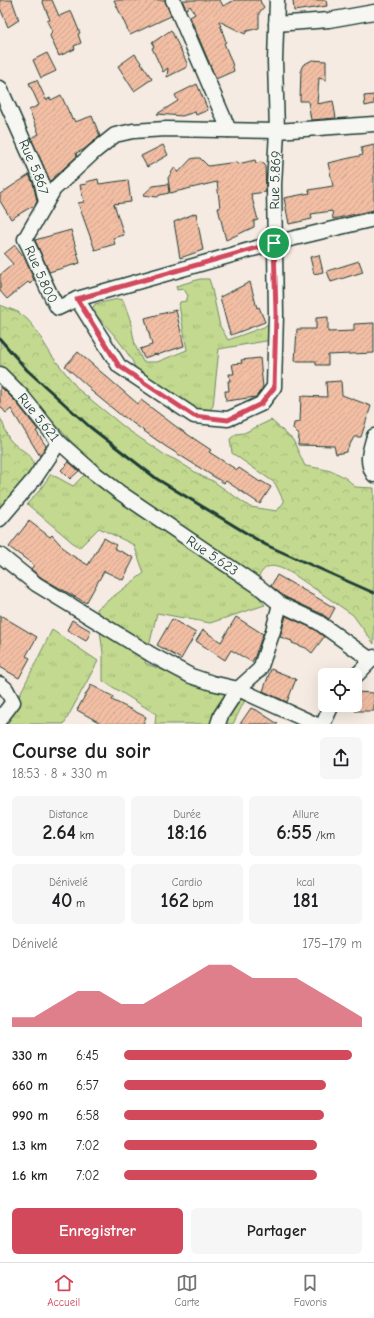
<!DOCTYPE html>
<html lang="fr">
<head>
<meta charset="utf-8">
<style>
  :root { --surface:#fff; --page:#f6f6f6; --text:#202124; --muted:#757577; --line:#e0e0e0; --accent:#d1495b }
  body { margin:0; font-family:"Comic Neue",sans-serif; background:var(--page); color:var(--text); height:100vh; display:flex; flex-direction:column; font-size:15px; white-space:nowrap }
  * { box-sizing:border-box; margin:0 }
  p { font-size:13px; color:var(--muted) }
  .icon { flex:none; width:22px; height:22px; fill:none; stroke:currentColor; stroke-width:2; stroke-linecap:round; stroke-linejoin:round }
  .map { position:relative; height:724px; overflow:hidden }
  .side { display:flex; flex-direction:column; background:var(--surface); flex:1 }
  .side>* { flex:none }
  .buttons { position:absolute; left:318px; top:668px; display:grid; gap:8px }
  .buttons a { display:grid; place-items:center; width:44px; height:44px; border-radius:6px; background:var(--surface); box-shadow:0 4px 16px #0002; font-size:20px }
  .pin { position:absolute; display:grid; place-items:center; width:34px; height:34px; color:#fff; margin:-17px; border:2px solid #fff; border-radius:50%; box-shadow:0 1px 4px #0007 }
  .round { display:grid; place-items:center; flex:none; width:42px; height:42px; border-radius:6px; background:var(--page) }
  .summary { display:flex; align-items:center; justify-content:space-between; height:68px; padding:0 12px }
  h1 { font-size:22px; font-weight:800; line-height:30px }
  .figures { display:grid; grid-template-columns:repeat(3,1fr); gap:6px; height:68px; padding:4px 12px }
  .figures div { display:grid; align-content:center; border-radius:6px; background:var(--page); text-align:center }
  .figures b { font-size:20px; font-weight:800 }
  .figures small { font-size:11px; font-weight:400 }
  .figures p { font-size:11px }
  .chart { height:112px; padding:8px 12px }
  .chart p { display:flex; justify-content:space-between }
  .chart svg { width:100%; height:72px; margin-top:4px; fill:var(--accent); opacity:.7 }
  .button { display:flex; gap:8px; margin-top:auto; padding:8px 12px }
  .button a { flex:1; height:46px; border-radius:6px; background:var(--accent); color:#fff; font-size:16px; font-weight:800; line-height:46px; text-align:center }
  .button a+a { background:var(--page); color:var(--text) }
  ul { padding:0 12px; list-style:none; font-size:13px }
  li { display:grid; grid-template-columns:64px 48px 1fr; align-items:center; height:30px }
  li i { height:10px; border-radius:5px; background:var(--accent) }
  .tabs { display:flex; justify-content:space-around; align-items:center; height:56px; border-top:1px solid var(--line); background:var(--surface); font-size:11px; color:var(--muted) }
  .tabs a { display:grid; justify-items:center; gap:2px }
  .tabs .selected { color:var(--accent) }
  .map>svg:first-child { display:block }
  .grass { fill:url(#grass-tufts); stroke:#708b62 }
  .forest { fill:url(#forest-crowns); stroke:#708b62 }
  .building { fill:url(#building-hatch); stroke:#1f3d34 }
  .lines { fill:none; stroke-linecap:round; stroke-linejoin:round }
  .minor-casing { stroke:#1f3d34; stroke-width:17 }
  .minor { stroke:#f6f6f2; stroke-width:14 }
  .rail { stroke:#1f3d34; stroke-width:3 }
  .route-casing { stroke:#fff; stroke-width:8 }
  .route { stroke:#d1495b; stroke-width:5 }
  .labels { text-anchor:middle; stroke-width:3; stroke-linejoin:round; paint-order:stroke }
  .street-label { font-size:14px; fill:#1f3d34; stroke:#f6f6f2 }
</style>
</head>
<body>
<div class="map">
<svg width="374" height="724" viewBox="0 0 374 724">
  <defs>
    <pattern id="grass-tufts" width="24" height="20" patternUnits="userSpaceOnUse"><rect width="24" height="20" fill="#c2d98f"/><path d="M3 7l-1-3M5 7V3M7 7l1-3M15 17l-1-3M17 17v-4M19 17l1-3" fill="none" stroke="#a6bb7c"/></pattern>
    <pattern id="forest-crowns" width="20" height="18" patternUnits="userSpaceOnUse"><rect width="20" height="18" fill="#c2d98f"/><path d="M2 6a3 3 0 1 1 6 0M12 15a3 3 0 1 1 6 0" fill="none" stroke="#a6bb7c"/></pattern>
    <pattern id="building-hatch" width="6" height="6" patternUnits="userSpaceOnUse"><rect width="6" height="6" fill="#f2bea4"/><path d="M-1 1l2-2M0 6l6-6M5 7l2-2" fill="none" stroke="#cfa48e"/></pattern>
  </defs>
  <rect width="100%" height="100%" fill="#f5ebe2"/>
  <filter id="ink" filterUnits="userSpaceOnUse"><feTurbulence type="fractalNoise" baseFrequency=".025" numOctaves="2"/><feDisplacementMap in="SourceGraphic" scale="8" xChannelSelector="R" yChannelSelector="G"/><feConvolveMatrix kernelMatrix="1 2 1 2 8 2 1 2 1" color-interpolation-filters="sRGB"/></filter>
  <g filter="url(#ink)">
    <g class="grass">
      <path d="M200 279H209L211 285 220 326 228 340 264 327 270 322 269 339 266 341 219 349 213 406 210 410C193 414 153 381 137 371 134 366 133 361 130 357 120 341 107 326 94 313L92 309 95 304 118 299 123 300 130 319 135 345 143 362H157L187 350 179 305 180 302 186 301 188 296 184 289 177 290 176 286Z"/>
      <polygon points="86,473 252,589 265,605 210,623 157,613 145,663 197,684 245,700 233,724 155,724 156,714 103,681 103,653 97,609 144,573 134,545 99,528 79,548 27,504 39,491 51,474 73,486"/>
      <polygon points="52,630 98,661 64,724 5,724"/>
    </g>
    <g class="forest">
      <path d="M0 305 18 312 27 319 34 327 52 356 79 390 128 430 165 455 176 460 203 477 213 481 250 507 277 511 284 502 275 483 232 453 230 439 236 434 244 433 271 420 293 440 305 466C324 469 342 471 355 487L374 488V644L353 615 293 574C267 560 264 565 252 589L92 464 0 364Z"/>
      <path d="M0 418C5 425 5 435 11 441 22 453 40 454 31 475L0 514Z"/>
    </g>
    <g class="building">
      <polygon points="0,0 12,0 19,20 8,27 0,8"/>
      <polygon points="42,0 52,0 59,16 71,11 80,33 78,34 81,43 74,46 75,49 59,56 50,36 52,31 47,21 50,20"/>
      <polygon points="114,0 165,0 171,16 130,35"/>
      <polygon points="182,0 220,0 223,6 235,0 260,0 261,3 264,7 259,13 259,28 247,31 245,34 219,21 226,42 224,43 232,63 234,71 216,79 190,17 195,14 190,6 186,9"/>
      <polygon points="293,0 326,0 327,6 294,11"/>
      <polygon points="171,30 187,63 187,67 167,77 168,68 163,72 152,48 154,47 152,43"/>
      <polygon points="47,53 56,71 41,78 33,60"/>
      <polygon points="135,54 152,79 134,91 118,66"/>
      <polygon points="312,60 326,61 326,80 319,78 317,104 333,101 336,118 311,120 308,101 300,101 301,69 303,65"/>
      <polygon points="37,80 46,100 50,98 51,100 61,95 72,119 73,118 75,122 92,116 100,136 83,150 76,153 77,156 50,181 31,138 39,134 29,110 39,105 29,83"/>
      <polygon points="197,84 208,110 196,115 195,112 182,116 157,114 178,101 175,95"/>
      <polygon points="374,95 374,104 365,106 364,96"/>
      <polygon points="163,145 168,155 147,167 141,156"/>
      <polygon points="374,145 374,210 333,219 332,211 311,214 312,219 289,224 284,198 310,193 309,190 333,186 328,163 363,155 361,148"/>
      <polygon points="195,158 200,158 208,166 237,162 238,164 255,160 256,163 261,162 265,165 266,192 251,194 258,220 254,221 254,227 226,240 218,208 220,208 217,182 170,193 168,178 175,167 178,173 191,159"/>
      <polygon points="29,175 33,183 37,201 36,204 11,219 0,201 0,194"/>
      <polygon points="98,179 99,184 128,180 131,202 114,204 124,235 113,238 115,244 95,250 78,203 84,202 80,185 87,184 86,182"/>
      <polygon points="168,184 169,193 160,195 157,197 143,195 153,186"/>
      <polygon points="196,213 203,250 180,258 174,222"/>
      <polygon points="71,230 80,263 49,272 35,240"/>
      <polygon points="15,245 24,257 34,280 30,284 28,282 7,299 0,291 0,275 13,264 4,254"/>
      <polygon points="319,255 323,272 314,274 310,257"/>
      <polygon points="359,261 363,272 331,282 327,271"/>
      <polygon points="250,282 257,308 259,307 265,322 231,335 227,324 220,297"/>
      <polygon points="176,310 184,346 157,355 156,354 144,358 140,349 152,345 145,318"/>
      <polygon points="328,317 328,332 354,331 354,324 374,323 374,353 328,355 328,365 316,365 316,361 295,361 297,329 316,329 316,318"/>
      <polygon points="78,352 138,404 141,400 178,428 211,450 209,452 237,470 239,468 260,482 261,481 271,487 260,504 226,481 224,483 165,446 123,416 123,417 90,390 91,389 65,366"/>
      <polygon points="260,358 263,387 256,397 226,401 225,391 229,391 228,381 230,381 229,374 234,374 232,364 242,363 241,360"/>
      <polygon points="341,381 342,395 371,406 361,437 354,437 346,452 336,454 334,446 298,445 299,435 293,429 294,423 300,422 301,396 327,397 326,382"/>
      <polygon points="0,386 16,402 38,430 36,431 46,446 40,456 11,409 6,413 0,406"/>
      <polygon points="69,462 79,471 70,479 61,470"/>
      <polygon points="29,521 50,537 52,535 68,553 88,565 104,538 116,545 114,548 134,558 123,580 104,571 86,603 42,578 31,569 34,565 9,547"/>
      <polygon points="277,575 335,608 329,619 322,614 285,597 271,586"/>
      <polygon points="0,615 37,637 26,656 30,658 19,678 0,667"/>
      <polygon points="286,616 314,629 324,637 312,653 306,648 292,643 292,641 280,637"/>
      <polygon points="236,617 263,634 255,656 252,662 231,650 225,660 196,641 203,630 221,642"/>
      <polygon points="172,619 196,633 181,659 157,645"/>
      <polygon points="72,620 91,631 86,641 67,630"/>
      <polygon points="271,669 296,679 287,702 263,691"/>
      <polygon points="91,685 114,697 112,700 146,717 143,724 102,724 77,710"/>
      <polygon points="356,692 374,693 374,711 355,711"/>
      <polygon points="251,708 255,710 255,709 278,724 240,724"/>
    </g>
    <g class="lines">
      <g class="minor-casing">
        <g id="minor">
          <polyline points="173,0 229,130"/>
          <polyline points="276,24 329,20 374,12"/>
          <path id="s1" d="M0 88 41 180 46 202"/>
          <path id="s2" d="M374 124 277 131 166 129 133 131 115 135 95 151 54 189 25 239C37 261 44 286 58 308L77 299 274 243 374 219"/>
          <path id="s3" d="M77 299 119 366 194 416 228 419 261 404 274 387 276 314 274 185 277 131 275 61 277 0"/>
          <path id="s4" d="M0 374 22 396 59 442 35 478 0 519"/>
          <path d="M374 436C370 451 365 461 374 475"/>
          <path id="s5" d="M59 442 93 472 119 492 258 586 280 604 318 622 371 660"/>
          <polyline points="0,555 36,584 152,655 191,676 212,683 238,689 315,724"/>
          <polyline points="355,677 374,657"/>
          <polyline points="0,684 6,689 13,702 0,719"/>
          <polyline points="218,724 221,715 238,689 260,669 273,631 280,604"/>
          <polyline points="323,724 332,705"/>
        </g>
      </g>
      <use href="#minor" class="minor"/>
      <polyline class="rail" points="0,339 27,370 90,427 157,479 266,545 374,593"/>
    </g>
  </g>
  <g class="lines" filter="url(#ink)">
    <g class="route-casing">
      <polygon id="route" points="274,243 276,314 274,388 261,404 228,420 194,416 119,366 77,299"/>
    </g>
    <use href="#route" class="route"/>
  </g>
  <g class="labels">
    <g class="street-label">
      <text dy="5" stroke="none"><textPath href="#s1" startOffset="86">Rue 5.867</textPath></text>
      <text dy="5" stroke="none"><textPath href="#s3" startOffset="468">Rue 5.869</textPath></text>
      <text dy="5" stroke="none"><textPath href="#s2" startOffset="438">Rue 5.800</textPath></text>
      <text dy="5" stroke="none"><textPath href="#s4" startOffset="58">Rue 5.621</textPath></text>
      <text dy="5" stroke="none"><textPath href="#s5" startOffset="191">Rue 5.623</textPath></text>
    </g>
  </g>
</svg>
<div class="buttons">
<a><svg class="icon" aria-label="locate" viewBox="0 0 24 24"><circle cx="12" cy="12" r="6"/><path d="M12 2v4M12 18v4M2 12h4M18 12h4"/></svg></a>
</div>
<div class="pin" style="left:274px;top:243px;background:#1e9e55"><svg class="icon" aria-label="arrive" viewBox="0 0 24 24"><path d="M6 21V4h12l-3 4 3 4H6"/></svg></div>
</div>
<section class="side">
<div class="summary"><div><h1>Course du soir</h1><p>18:53 · 8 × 330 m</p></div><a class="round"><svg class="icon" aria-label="share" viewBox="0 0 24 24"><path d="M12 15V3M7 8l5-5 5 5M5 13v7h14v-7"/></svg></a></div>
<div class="figures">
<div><p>Distance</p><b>2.64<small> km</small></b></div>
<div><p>Durée</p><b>18:16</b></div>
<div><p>Allure</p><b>6:55<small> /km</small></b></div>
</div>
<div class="figures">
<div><p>Dénivelé</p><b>40<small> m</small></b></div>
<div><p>Cardio</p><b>162<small> bpm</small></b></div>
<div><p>kcal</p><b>181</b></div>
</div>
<div class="chart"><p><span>Dénivelé</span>175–179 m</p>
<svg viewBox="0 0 160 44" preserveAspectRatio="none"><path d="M0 44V38L10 38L20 30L30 22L40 22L50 30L60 30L70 22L80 14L90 6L100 6L110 14L120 14L130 14L140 22L150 30L160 38V44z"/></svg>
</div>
<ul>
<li><b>330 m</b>6:45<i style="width:96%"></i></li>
<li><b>660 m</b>6:57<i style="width:85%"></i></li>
<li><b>990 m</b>6:58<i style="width:84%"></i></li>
<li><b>1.3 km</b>7:02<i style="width:81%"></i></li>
<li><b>1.6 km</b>7:02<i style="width:81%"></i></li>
</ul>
<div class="button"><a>Enregistrer</a><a>Partager</a></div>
</section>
<nav class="tabs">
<a class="selected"><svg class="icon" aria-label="home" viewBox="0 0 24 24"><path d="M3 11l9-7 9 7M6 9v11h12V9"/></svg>Accueil</a>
<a><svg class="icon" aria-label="map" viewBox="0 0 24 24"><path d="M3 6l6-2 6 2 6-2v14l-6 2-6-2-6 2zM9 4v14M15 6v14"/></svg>Carte</a>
<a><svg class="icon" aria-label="saved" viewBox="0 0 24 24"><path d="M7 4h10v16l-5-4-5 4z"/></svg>Favoris</a>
</nav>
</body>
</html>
